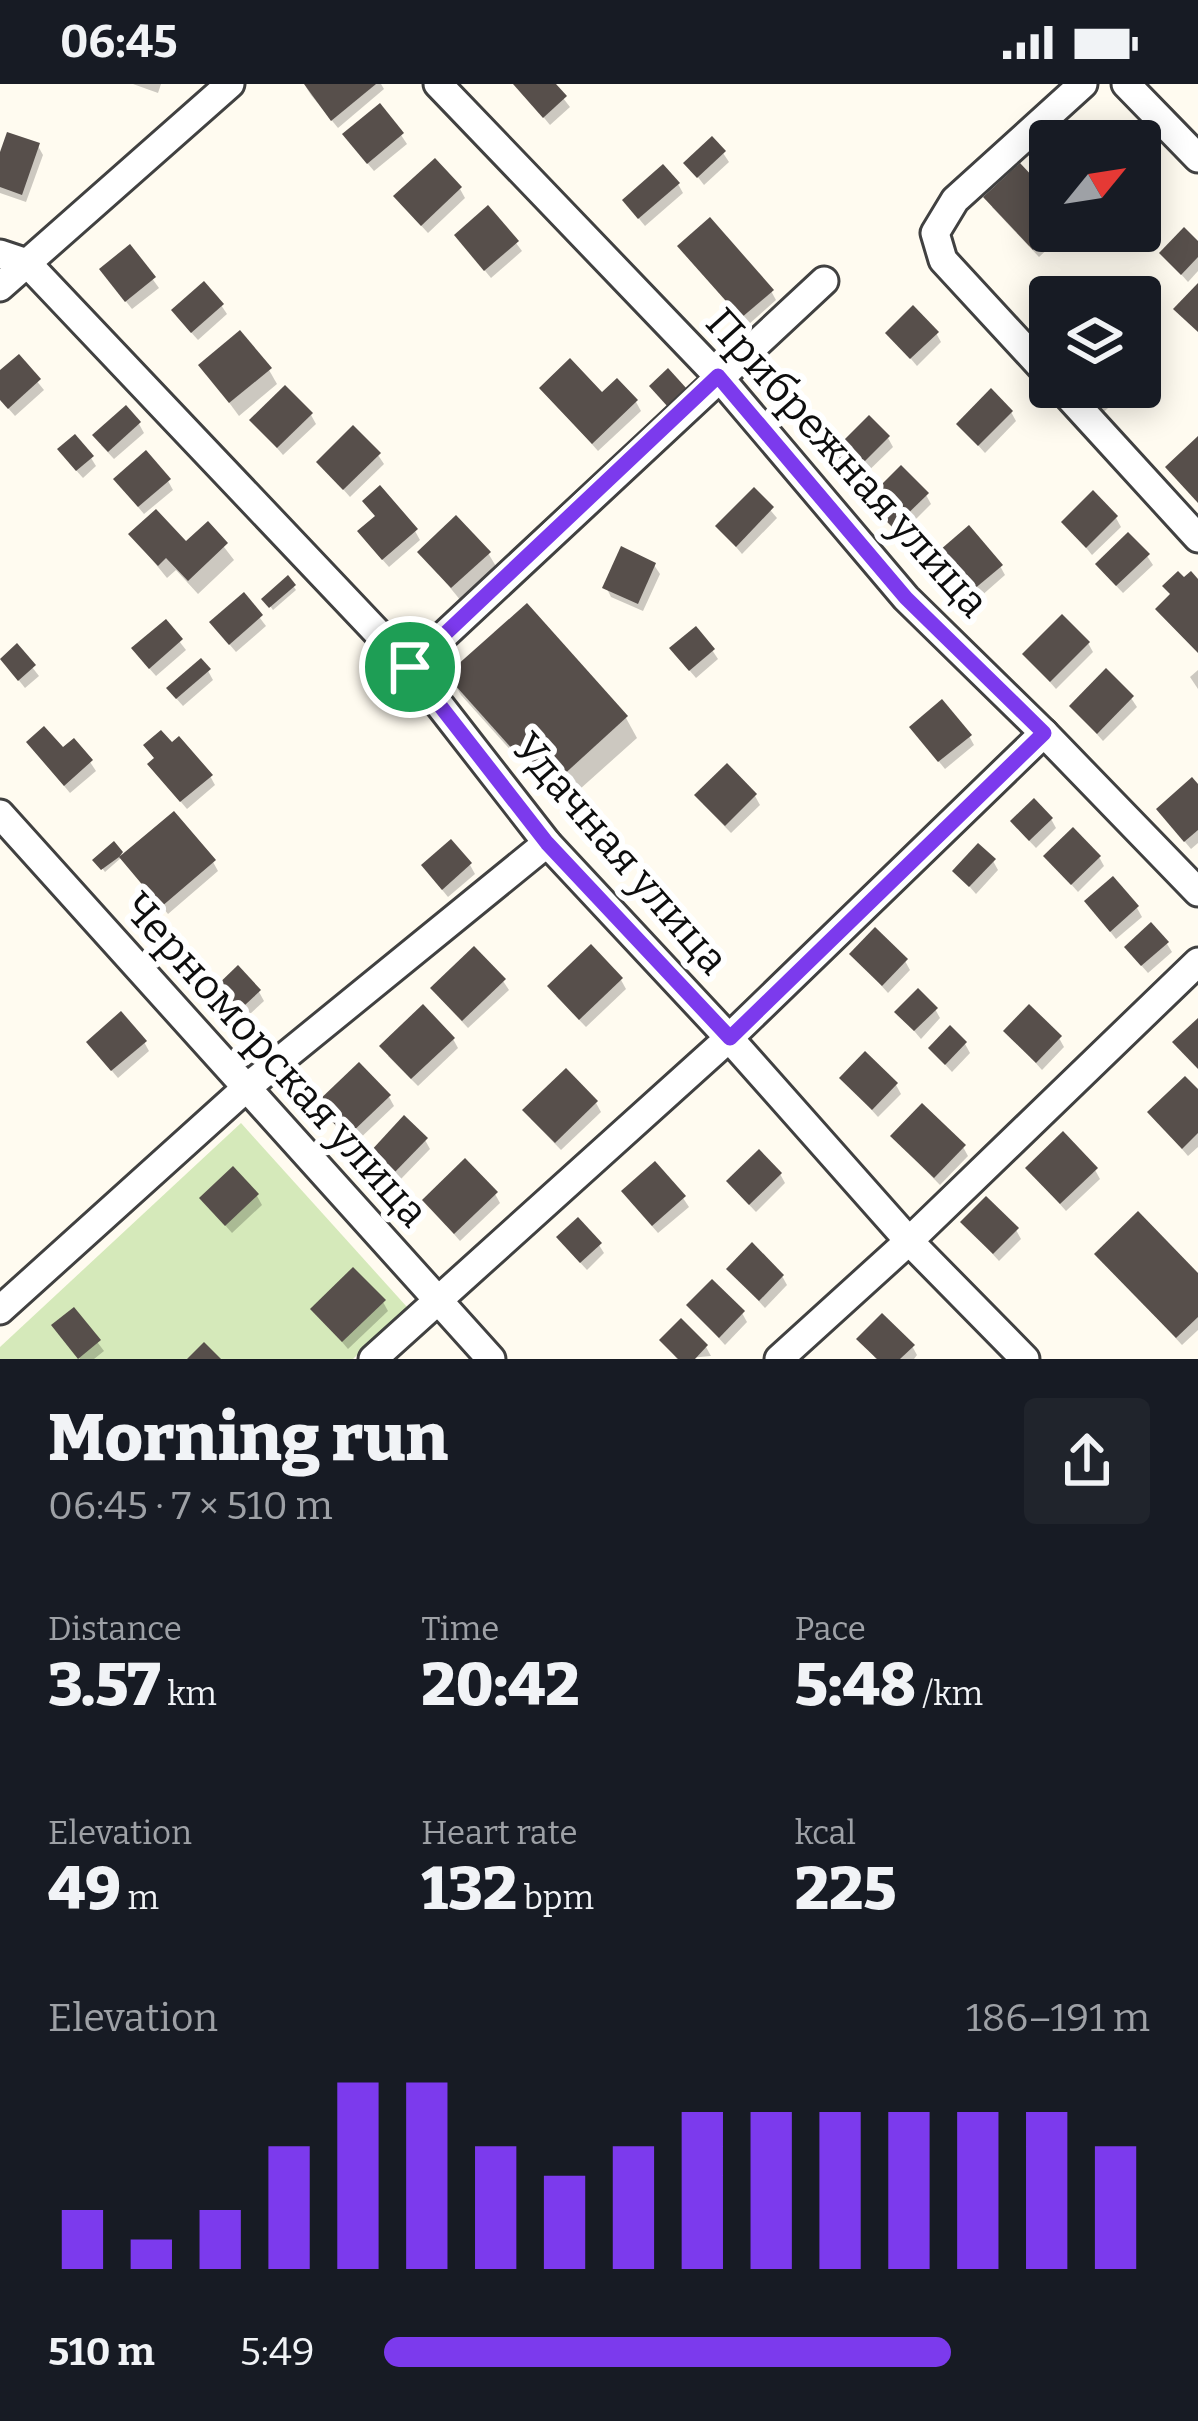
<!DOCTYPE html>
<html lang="en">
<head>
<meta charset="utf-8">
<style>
  :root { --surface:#171b24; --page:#20242c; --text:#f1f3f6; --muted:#9ea1a6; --accent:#7c3aed }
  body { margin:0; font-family:Bitter,serif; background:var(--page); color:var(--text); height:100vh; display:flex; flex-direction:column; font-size:45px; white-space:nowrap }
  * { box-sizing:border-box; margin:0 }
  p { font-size:39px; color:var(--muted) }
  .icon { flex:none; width:66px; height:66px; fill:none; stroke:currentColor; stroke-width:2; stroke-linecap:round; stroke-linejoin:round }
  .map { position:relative; height:1275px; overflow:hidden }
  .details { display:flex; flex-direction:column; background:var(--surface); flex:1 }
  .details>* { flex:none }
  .needle { width:78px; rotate:60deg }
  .fabs { position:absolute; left:1029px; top:36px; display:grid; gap:24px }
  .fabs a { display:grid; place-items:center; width:132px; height:132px; border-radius:12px; background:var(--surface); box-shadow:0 6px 30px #0003; font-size:60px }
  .pin { position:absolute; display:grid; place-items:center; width:102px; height:102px; color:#fff; margin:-51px; border:6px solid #fff; border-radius:50%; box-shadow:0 3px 12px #0007 }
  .round { display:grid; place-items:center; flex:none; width:126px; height:126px; border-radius:12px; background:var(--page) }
  .headline { display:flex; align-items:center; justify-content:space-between; height:204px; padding:0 48px }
  h1 { font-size:66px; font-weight:800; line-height:90px }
  .figures { display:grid; grid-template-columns:repeat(3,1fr); gap:18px; height:204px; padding:12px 48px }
  .figures div { display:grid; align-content:center }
  .figures b { font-size:60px; font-weight:800 }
  .figures small { font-size:33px; font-weight:400 }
  .figures p { font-size:33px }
  .chart { height:336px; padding:24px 48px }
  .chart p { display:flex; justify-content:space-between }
  .chart svg { width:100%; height:216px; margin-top:12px; stroke:var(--accent); stroke-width:6 }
  ul { padding:0 48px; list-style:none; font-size:39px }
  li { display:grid; grid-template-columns:192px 144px 1fr; align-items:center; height:90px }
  li i { height:30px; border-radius:15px; background:var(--accent) }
  .status { display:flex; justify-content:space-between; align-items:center; height:84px; padding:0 60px; background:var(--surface); direction:ltr }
  .status svg { height:33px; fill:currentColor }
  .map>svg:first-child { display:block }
  .green { fill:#d5e9ba }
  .shadow { fill:#0003 }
  .building { fill:#574f4b }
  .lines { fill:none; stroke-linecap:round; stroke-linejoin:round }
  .street-casing { stroke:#414141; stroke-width:33 }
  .street { stroke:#fff; stroke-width:27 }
  .route-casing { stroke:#fff; stroke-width:24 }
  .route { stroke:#7c3aed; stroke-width:15 }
  .labels { text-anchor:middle; stroke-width:12; stroke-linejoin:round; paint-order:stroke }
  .street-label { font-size:42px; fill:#0e0e0e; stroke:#fff }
</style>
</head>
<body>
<div class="status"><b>06:45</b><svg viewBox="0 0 49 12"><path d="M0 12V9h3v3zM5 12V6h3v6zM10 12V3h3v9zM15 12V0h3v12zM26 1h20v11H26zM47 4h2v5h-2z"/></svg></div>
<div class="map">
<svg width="1198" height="1275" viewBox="0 0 1198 1275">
  <rect width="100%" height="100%" fill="#fffbf0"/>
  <polygon class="green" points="241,1039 407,1223 353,1275 0,1275 0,1263"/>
  <g class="shadow">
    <polygon points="133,0 161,0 158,9"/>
    <polygon points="309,0 381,0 384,5 338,44 311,11 306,3"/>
    <polygon points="516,0 552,0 570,23 550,41"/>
    <polygon points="401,51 407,60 374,87 351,60"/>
    <polygon points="38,62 43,71 26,118 0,109 0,78"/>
    <polygon points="723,69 729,78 704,101 687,79"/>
    <polygon points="678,100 683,109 645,142 631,125"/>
    <polygon points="460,105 465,114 428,149 402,121"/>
    <polygon points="1050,116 1050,147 1067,147 1039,173 992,123"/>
    <polygon points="516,159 522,167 491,194 463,160"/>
    <polygon points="1198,161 1198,187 1188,198 1163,170"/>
    <polygon points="130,164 159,204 132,225 108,195"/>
    <polygon points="686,171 771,207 776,216 748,241"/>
    <polygon points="221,221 227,230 198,256 180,236"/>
    <polygon points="889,249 936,249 941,258 917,282"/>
    <polygon points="18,274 44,306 15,332 0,315 0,290"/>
    <polygon points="202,282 269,286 277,300 239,332"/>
    <polygon points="1091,303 1111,303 1118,315 1097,334"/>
    <polygon points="542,304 636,318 641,327 598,367"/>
    <polygon points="1011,328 1016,337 985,369 960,341"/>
    <polygon points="311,331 316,340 283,371 253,336"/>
    <polygon points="139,340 144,349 114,375 101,361"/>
    <polygon points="888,354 893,363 856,399 832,371"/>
    <polygon points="378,371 384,380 350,413 320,379"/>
    <polygon points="91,374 96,382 83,394 66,375"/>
    <polygon points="168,397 173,406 144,430 122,404"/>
    <polygon points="754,407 777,434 742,470 719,443"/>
    <polygon points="926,411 931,420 900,451 869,416"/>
    <polygon points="378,434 415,447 420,456 389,483 366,457"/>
    <polygon points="1116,434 1121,443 1092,471 1065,438"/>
    <polygon points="207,441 234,476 198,510 176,486 167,494 132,451 186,461"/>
    <polygon points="421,468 488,469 497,484 461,517"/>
    <polygon points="1147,472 1153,481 1123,509 1104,489"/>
    <polygon points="949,476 1000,482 1005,491 980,513"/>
    <polygon points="654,481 660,490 643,527 611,513 606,503"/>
    <polygon points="288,495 296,506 273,526 265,515"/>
    <polygon points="243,512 266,542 236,568 218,547"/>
    <polygon points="526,523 626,634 637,654 561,722 461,611 450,592"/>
    <polygon points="165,539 186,566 156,592 140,574"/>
    <polygon points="1088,559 1093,568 1056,605 1026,571"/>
    <polygon points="17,564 39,592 25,604 9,584"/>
    <polygon points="712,566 718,575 696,594 678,573"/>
    <polygon points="1198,586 1198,605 1190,593"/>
    <polygon points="208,587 213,596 183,622 175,613"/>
    <polygon points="1131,614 1137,623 1103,657 1073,623"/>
    <polygon points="918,652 969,652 974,661 945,685"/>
    <polygon points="35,667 63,668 90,678 96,687 70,709"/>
    <polygon points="156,689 210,692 215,701 187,725"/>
    <polygon points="1198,704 1198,759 1191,765 1165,734"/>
    <polygon points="755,712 760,721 731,749 703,720"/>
    <polygon points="1051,735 1056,744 1036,764 1019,746"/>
    <polygon points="121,769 123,774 213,778 218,787 168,830 122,773 105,788 96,776"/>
    <polygon points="1047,773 1099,773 1104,782 1078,808"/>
    <polygon points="993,777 998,786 976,810 956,787"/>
    <polygon points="470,781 475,790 448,813 430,791"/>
    <polygon points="1137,824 1142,833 1116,855 1093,826"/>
    <polygon points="1167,860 1172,868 1148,889 1133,872"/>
    <polygon points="853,870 905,877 910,886 888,909"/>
    <polygon points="621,896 626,905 586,943 556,912"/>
    <polygon points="503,897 509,906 468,944 439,913"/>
    <polygon points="259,908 264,917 237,942 211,911"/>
    <polygon points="935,925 940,934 921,955 898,928"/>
    <polygon points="1007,947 1059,954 1064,963 1042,986"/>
    <polygon points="453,955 458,964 418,1002 388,972"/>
    <polygon points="144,958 149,967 118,994 95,967"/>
    <polygon points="965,960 970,969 952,988 931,965"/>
    <polygon points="843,994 896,1001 901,1010 878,1033"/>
    <polygon points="1198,1010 1198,1063 1188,1072 1151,1029"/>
    <polygon points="389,1013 394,1022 354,1060 324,1029"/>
    <polygon points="596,1019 601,1028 561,1066 531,1035"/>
    <polygon points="893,1053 963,1063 968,1072 940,1101"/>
    <polygon points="425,1056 430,1065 398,1098 372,1069"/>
    <polygon points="1028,1084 1095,1086 1100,1095 1066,1127"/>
    <polygon points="780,1090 785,1099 756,1128 735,1106"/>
    <polygon points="495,1110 500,1119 460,1157 425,1117"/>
    <polygon points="257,1112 262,1121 232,1149 202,1115"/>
    <polygon points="683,1114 689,1123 658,1149 630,1117"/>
    <polygon points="964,1139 1016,1146 1021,1155 999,1177"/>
    <polygon points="599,1161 604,1169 587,1186 565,1162"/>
    <polygon points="1098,1170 1198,1194 1198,1246 1182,1261"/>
    <polygon points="730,1185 782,1192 787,1201 765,1224"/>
    <polygon points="383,1218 388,1227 348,1265 314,1225"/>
    <polygon points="690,1222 742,1229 747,1238 725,1261"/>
    <polygon points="74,1227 104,1267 94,1275 80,1275 60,1251"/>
    <polygon points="860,1255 912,1262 917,1271 914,1275 876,1275"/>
    <polygon points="663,1257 706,1263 711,1272 677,1275"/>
  </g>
  <g class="building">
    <polygon points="304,0 376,0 331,37"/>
    <polygon points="513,0 556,0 567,12 543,34"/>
    <polygon points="380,19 404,49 367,80 342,50"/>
    <polygon points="7,48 40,59 22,111 0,103 0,68"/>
    <polygon points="712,52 726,67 697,94 683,79"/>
    <polygon points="435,74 462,103 421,142 393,112"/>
    <polygon points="1020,79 1050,111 1050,149 1033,166 983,113"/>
    <polygon points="663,80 680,99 638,135 622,116"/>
    <polygon points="488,121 519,157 484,187 454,151"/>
    <polygon points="710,133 774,206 741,234 677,162"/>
    <polygon points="1184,143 1198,157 1198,173 1181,191 1159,169"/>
    <polygon points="130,160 156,193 125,218 99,185"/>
    <polygon points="204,197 224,220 191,249 171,226"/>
    <polygon points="1198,199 1198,248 1173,225"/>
    <polygon points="913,221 939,248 910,275 885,249"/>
    <polygon points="240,246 272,284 229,319 198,281"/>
    <polygon points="19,270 41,295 8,325 0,316 0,286"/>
    <polygon points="570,274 602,308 617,294 638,316 592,360 539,304"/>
    <polygon points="668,284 687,305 668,323 649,302"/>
    <polygon points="285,301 313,329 277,364 249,336"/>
    <polygon points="1086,303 1117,303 1090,327 1076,312"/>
    <polygon points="991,304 1013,327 978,362 956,340"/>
    <polygon points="126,321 141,338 108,368 92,351"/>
    <polygon points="869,331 890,352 850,392 829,371"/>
    <polygon points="353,341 381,369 343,406 316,378"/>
    <polygon points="75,350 94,372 76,387 57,365"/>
    <polygon points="1198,352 1198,419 1165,383"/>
    <polygon points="146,366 171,395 138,423 113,395"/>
    <polygon points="901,381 929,409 893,444 866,416"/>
    <polygon points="380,401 418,445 382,476 357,447 375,432 362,417"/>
    <polygon points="754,403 774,423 736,463 715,442"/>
    <polygon points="1093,406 1118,432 1086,464 1061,438"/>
    <polygon points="156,425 186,457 208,437 228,459 188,497 166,474 158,482 128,450"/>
    <polygon points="456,431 491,468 451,504 417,468"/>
    <polygon points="969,441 1003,481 973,506 940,466"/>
    <polygon points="1128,448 1150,470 1116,502 1095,480"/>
    <polygon points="621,462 656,479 638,520 602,504"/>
    <polygon points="1178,487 1184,493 1191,487 1198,495 1198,569 1155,525 1170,510 1162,502"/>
    <polygon points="288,491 296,501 269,524 261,515"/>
    <polygon points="244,508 263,531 229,561 209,538"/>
    <polygon points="527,519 628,632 548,705 446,591"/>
    <polygon points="1062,530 1090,558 1050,598 1022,570"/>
    <polygon points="166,535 183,555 149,585 131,564"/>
    <polygon points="696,542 715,565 689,587 669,564"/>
    <polygon points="17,559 36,581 18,597 0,575"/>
    <polygon points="201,574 211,585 176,615 166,604"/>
    <polygon points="1106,584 1134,612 1097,650 1069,622"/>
    <polygon points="942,615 972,651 938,678 909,643"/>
    <polygon points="44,642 63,663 74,654 93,676 64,702 26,658"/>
    <polygon points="161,646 172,658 179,652 213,691 180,718 147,680 154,674 143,661"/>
    <polygon points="727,679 757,710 725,742 694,711"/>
    <polygon points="1192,693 1198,700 1198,746 1184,758 1156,725"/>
    <polygon points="1034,714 1053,734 1029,757 1010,737"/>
    <polygon points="174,727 216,776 161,823 119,773 101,786 92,776 114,757 123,768 119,773"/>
    <polygon points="1073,743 1101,772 1071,801 1043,772"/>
    <polygon points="451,755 472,779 442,806 421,781"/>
    <polygon points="978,759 996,775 969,803 952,787"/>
    <polygon points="1113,792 1139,822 1110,848 1084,817"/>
    <polygon points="1151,838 1169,858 1141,882 1124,863"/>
    <polygon points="875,843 908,875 882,902 849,870"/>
    <polygon points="591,860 623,894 579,936 547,902"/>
    <polygon points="474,862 506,895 462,937 430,904"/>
    <polygon points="238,881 261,906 230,935 208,910"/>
    <polygon points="918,904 938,924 914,947 894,928"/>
    <polygon points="423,920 455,954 411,995 379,962"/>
    <polygon points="1029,920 1062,952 1036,979 1003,947"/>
    <polygon points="121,927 147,957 111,987 86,958"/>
    <polygon points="1198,934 1198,985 1172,958"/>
    <polygon points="950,941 967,958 945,981 928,964"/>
    <polygon points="865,967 898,999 872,1026 839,994"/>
    <polygon points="359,978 391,1011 347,1053 315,1020"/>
    <polygon points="566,984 598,1017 555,1059 522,1026"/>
    <polygon points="1185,992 1198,1005 1198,1049 1182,1065 1147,1028"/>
    <polygon points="922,1019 966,1061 934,1094 890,1052"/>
    <polygon points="404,1031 428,1054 392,1091 369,1069"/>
    <polygon points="1063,1047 1098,1084 1060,1120 1025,1084"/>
    <polygon points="759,1065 782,1089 749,1121 726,1097"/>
    <polygon points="465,1074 498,1108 454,1150 422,1116"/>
    <polygon points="655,1077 686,1112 652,1142 621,1107"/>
    <polygon points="233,1082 259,1110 225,1142 199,1114"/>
    <polygon points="986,1112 1019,1144 993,1170 960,1138"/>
    <polygon points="1138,1127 1198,1189 1198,1233 1176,1254 1094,1170"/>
    <polygon points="578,1133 602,1159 580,1179 556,1153"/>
    <polygon points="752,1158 784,1191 759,1217 726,1185"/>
    <polygon points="353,1183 386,1216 342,1258 310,1225"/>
    <polygon points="712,1195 745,1227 719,1254 686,1221"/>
    <polygon points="74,1223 101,1256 78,1275 51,1241"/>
    <polygon points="882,1229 915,1261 900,1275 877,1275 856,1255"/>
    <polygon points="681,1234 708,1261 695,1275 678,1275 659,1256"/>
    <polygon points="204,1258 221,1275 187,1275"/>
  </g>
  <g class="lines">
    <g class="street-casing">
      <g id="street">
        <polyline points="438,0 718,292 906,514 1044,649 1198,808"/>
        <polyline points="1126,0 1198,74"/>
        <polyline points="0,170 27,179 410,583 547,759 729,954 909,1157 1025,1275"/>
        <polyline points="0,203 230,0"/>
        <polyline points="1050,292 943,176 935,149 955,116 1083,0"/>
        <polyline points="1060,303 1198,454"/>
        <polyline points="410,583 824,197"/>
        <polyline points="0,730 491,1275"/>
        <polyline points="0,1226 245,1005 547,759"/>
        <polyline points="373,1275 729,954 1044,649"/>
        <polyline points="779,1275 909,1157 1198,878"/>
      </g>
    </g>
    <use href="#street" class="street"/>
  </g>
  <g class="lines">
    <g class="route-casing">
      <polygon id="route" points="718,292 906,514 1044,649 730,954 547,759 410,583"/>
    </g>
    <use href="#route" class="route"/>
  </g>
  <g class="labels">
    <g class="street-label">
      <text transform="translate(848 378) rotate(48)" y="15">Прибрежная улица</text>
      <text transform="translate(621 769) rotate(49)" y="15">Удачная улица</text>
      <text transform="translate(276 975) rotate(48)" y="15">Черноморская улица</text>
    </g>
  </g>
</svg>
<div class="fabs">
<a><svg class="needle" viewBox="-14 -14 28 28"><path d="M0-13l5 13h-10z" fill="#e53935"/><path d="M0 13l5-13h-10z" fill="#9ea1a6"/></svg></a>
<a><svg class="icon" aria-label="layers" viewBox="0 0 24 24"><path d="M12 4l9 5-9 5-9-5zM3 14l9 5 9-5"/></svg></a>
</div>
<div class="pin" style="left:410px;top:583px;background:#1e9e55"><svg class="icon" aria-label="arrive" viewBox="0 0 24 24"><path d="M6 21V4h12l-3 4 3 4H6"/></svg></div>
</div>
<section class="details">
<div class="headline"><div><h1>Morning run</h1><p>06:45 · 7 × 510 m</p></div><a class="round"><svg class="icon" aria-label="share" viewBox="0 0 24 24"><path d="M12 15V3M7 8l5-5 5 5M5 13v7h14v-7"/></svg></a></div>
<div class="figures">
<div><p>Distance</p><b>3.57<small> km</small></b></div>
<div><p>Time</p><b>20:42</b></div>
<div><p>Pace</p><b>5:48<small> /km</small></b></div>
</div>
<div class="figures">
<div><p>Elevation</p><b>49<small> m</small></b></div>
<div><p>Heart rate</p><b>132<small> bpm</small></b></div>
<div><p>kcal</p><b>225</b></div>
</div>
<div class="chart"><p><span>Elevation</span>186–191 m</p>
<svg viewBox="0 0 160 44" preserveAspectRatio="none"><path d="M5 44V32M15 44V38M25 44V32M35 44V19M45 44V6M55 44V6M65 44V19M75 44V25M85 44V19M95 44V12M105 44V12M115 44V12M125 44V12M135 44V12M145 44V12M155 44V19"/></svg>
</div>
<ul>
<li><b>510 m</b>5:49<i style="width:74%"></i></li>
</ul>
</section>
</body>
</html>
